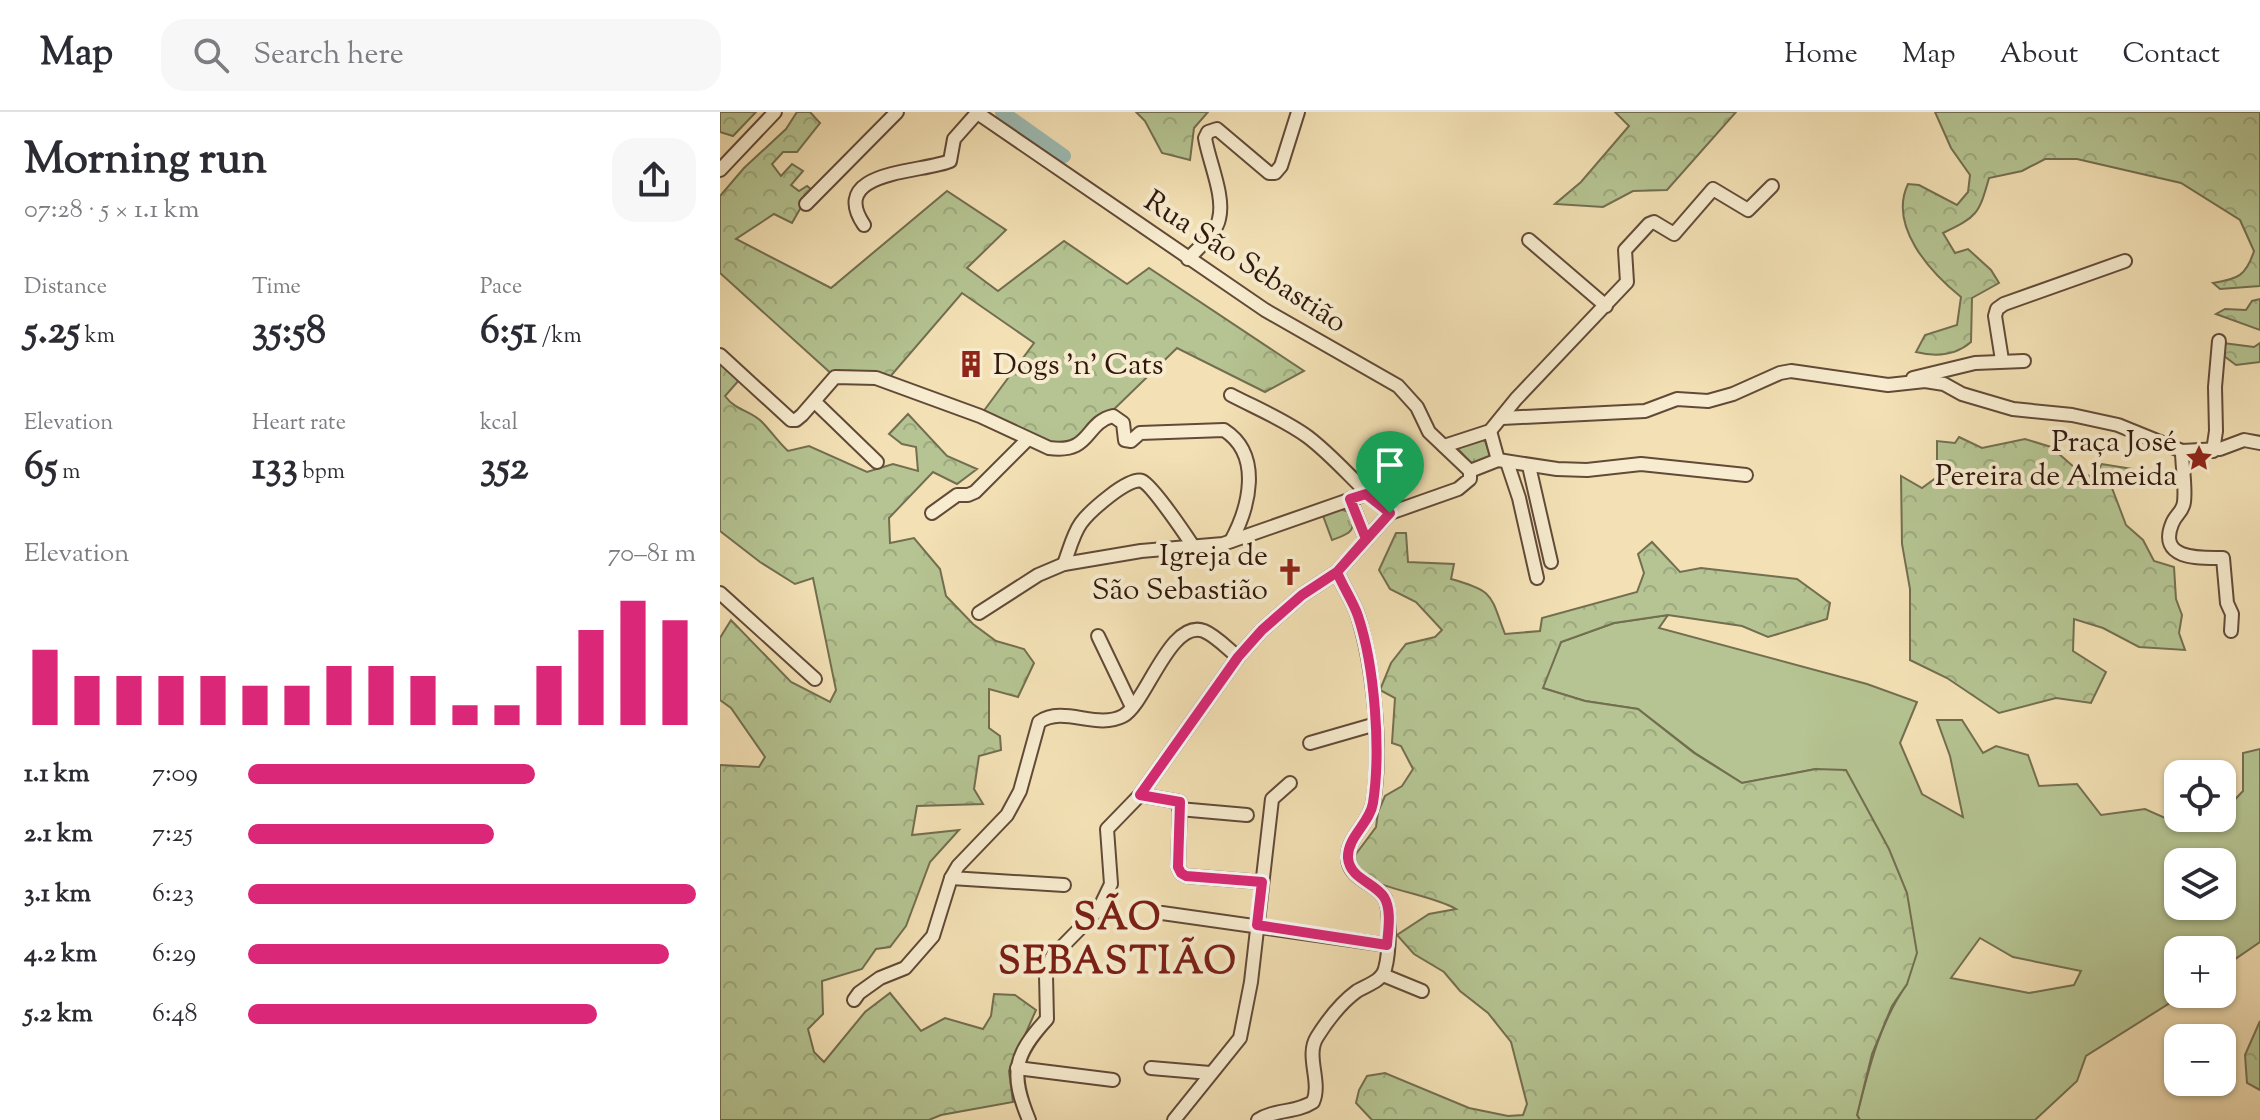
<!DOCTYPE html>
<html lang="en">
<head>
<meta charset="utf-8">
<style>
  :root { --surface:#fff; --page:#f7f7f7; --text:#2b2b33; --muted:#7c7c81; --line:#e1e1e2; --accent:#db2777 }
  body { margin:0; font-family:"Sorts Mill Goudy",serif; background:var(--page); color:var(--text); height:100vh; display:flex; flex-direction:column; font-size:30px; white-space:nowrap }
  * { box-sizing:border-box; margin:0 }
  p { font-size:26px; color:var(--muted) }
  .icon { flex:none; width:44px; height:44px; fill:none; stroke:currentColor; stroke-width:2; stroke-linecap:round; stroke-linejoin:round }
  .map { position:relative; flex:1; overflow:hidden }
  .drawer { display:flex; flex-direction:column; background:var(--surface); width:720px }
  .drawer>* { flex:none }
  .buttons { position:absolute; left:1444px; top:648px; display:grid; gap:16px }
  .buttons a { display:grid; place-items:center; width:72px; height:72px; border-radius:16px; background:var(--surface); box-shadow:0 2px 6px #0004; font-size:40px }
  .pin { position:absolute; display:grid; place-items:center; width:68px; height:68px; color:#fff; margin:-82px -34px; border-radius:50% 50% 50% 0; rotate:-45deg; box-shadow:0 0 8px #0007 }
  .pin .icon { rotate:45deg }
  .round { display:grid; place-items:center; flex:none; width:84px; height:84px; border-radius:24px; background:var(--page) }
  .head { display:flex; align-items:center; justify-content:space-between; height:136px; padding:0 24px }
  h1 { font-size:44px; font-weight:700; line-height:60px }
  .metrics { display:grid; grid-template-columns:repeat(3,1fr); gap:12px; height:136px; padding:8px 24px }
  .metrics div { display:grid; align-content:center }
  .metrics b { font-size:40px; font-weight:700 }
  .metrics small { font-size:22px; font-weight:400 }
  .metrics p { font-size:22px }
  .chart { height:224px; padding:16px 24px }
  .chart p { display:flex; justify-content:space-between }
  .chart svg { width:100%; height:144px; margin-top:8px; stroke:var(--accent); stroke-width:6 }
  ul { padding:0 24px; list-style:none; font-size:26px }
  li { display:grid; grid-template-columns:128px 96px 1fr; align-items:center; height:60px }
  li i { height:20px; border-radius:10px; background:var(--accent) }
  header { display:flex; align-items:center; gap:48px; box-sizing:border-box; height:112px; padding:0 40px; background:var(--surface); border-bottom:2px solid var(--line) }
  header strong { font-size:38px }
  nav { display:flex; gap:44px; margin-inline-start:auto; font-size:28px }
  .search { width:560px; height:72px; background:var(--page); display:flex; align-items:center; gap:20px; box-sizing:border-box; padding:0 28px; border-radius:24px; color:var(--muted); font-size:30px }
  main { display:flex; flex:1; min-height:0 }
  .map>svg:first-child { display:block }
  .green { fill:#b5c492; stroke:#736e50; stroke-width:2; fill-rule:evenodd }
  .forest { fill:url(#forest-crowns); stroke:#736e50; stroke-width:2 }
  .park { fill:url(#park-tufts); stroke:#736e50; stroke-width:2 }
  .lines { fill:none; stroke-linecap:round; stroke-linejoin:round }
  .river { stroke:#9dbcb4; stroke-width:14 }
  .minor-casing { stroke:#624a38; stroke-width:16 }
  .minor { stroke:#f7eccf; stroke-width:12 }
  .route-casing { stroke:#fff; stroke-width:16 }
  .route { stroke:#db2777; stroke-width:10 }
  .labels { text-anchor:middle; stroke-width:8; stroke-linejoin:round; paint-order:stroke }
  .street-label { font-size:30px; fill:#31180e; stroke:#f7eccf }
  .poi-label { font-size:30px; fill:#31180e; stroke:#f7eccf; text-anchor:end }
  .district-label { font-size:38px; font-weight:bold; letter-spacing:2px; fill:#7a1f14; stroke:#f7eccf }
</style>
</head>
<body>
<header>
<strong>Map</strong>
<div class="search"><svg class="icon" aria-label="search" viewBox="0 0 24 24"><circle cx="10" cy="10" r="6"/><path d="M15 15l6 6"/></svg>Search here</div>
<nav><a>Home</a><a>Map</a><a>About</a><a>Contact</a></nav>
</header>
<main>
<section class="drawer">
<div class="head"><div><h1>Morning run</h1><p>07:28 · 5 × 1.1 km</p></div><a class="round"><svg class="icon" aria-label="share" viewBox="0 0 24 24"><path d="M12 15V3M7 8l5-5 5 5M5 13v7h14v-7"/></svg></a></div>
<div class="metrics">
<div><p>Distance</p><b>5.25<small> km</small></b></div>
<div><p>Time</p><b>35:58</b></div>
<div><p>Pace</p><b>6:51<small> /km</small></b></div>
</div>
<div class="metrics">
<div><p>Elevation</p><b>65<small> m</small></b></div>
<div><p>Heart rate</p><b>133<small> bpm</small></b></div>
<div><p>kcal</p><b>352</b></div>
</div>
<div class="chart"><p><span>Elevation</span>70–81 m</p>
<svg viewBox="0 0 160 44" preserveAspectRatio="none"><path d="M5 44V21M15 44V29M25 44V29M35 44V29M45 44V29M55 44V32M65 44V32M75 44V26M85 44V26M95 44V29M105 44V38M115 44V38M125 44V26M135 44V15M145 44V6M155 44V12"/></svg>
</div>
<ul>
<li><b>1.1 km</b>7:09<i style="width:64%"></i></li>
<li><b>2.1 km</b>7:25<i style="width:55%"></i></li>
<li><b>3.1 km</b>6:23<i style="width:100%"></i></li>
<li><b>4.2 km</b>6:29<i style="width:94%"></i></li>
<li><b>5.2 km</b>6:48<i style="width:78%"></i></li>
</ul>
</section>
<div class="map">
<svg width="1540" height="1008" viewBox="0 0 1540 1008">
  <defs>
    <pattern id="forest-crowns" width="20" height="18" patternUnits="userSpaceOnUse" patternTransform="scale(2)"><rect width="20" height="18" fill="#b5c492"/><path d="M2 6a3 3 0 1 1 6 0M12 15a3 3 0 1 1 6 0" fill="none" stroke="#9ca87d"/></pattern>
    <pattern id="park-tufts" width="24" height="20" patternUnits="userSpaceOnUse" patternTransform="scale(2)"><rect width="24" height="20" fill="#b5c492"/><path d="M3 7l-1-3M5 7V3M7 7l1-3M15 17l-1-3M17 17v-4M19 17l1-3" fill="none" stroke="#9ca87d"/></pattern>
  </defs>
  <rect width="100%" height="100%" fill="#f3e1b5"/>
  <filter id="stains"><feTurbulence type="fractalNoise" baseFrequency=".0025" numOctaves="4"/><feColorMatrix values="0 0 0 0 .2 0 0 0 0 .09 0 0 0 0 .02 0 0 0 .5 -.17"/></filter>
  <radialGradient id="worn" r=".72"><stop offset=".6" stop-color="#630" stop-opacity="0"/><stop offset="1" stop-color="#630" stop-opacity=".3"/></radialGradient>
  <path class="green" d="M948 503 939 516 1147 572 1197 590 1180 631 1202 682 1243 705 1230 644 1217 608H1242L1263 641 1276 634 1308 643 1319 674 1357 672 1381 703 1425 697 1463 714 1486 706H1502V701L1523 679V641L1540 637V830L1502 856V838H1458V882H1464L1366 944 1357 969 1315 1008H1140L1137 1003C1149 956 1159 912 1187 872L1096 657 1022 671 975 641 918 597 865 589 822 576 841 530 894 511ZM1458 750H1502V794H1458ZM1260 826 1293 845 1361 859 1354 873 1309 881 1231 866Z"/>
  <g class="forest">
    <polygon points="0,0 36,0 13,24 0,20"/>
    <polygon points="77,0 90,0 100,11 77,40 63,40 52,52 61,64 72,52 83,59 71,73 79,79 87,74 97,82 84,90 72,111 54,102 16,127 111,176 227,79 286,118 247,156 278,179 344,129 407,172 429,156 584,259 545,280 457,236 385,306 341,337 260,304 314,231 242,181 169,266 115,265 0,161 0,84 24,56 66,17"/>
    <polygon points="416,0 488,0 474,16 470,48 442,41 425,9"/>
    <polygon points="895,0 1016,0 947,78 913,79 883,95 835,92 861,70 909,14"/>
    <path d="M1215 0H1540V174L1500 177 1493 171C1518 167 1526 164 1534 139L1520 108 1461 71 1357 47H1325L1302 59 1269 66C1259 102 1257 105 1223 121L1235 141 1248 137 1271 158 1279 171 1252 186 1251 230C1236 243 1216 245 1196 240L1205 223 1237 213 1241 185C1210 160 1168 114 1188 72L1199 73 1237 93 1248 80 1250 63 1231 36Z"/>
    <polygon points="1540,187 1540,218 1496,202 1505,197 1526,198 1532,189"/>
    <polygon points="1503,231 1534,235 1540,231 1540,250 1516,253 1504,244"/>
    <path d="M0 248 20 267 5 284C16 299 30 298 42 310 51 319 58 330 68 339L89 334 147 360 173 352 198 359 196 335 182 332 169 322 188 302 227 344 257 357 237 372 213 360 169 406 170 431 194 426 220 457 226 484 253 512 276 529 304 537 314 551 298 585 269 577V616L280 624 281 638 259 644 254 677 263 692 197 694 192 723 239 718 210 750 186 814 170 835 156 837 142 857 102 869 103 902 88 917 94 940 104 950 145 900 170 881 201 919 225 906 263 917 271 904 274 882 295 883 316 898 289 959 293 990 221 1003 209 1008H0V653L39 655 45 645 11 596 0 588V526L11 508 71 570 110 590 116 578 93 466 75 472 40 450 0 419Z"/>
    <polygon points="1239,325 1262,336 1305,327 1331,335 1355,356 1373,366 1382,352 1412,357 1392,376 1406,413 1423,428 1434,449 1454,455 1456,487 1462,503 1459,521 1465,538 1419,535 1383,516 1354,507 1353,539 1386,560 1371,591 1336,586 1279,601 1227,566 1190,548 1190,477 1182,432 1181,364 1202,376 1217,365 1217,329 1235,331"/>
    <path d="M676 421H686L688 450 734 452 731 467C775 479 770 483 785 522L820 519 822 506 917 480 924 461 918 442 932 430 960 460 981 456 1077 467 1110 491 1107 507 1048 525 1022 514 948 503 894 511 841 530 823 576 865 589 918 597 974 641 1022 671 1096 657 1126 658 1169 737 1187 781 1197 841 1187 872 1172 894 1152 942 1137 1003 1140 1008H652L636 991 639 978 647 964 665 961 749 996 788 1004 803 1003 807 992 791 930 768 901 740 879 724 860 694 842 677 823 709 802 736 797C712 783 659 777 644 763 640 759 636 751 633 746L656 715 658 700 665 684 682 674 693 657 681 634 672 631 675 586 660 578 671 551 686 532 715 525 722 518 696 490 670 477 659 458Z"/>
    <polygon points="1540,909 1540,978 1527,971 1525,943"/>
  </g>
  <g class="park">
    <polygon points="761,327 765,329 771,346 752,352 736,335"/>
    <path d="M620 397 632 401C636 421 628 422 612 428L602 401Z"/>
  </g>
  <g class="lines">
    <polyline class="river" points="282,0 344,44"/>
    <g class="minor-casing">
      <g id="minor">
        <polyline points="256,0 545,198 678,274 697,295 709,320 750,359"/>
        <polyline points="0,58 55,0"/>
        <polyline points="86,92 177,0"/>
        <path d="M144 113C107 58 201 61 230 49L234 27 257 1"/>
        <polyline points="809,128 886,194"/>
        <path d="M468 147C478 136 496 122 499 107 505 84 489 50 485 26L488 20 497 17 549 61H555L561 54 578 0"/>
        <path d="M0 243 71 308H76L82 303 115 265 156 266 260 304 329 336C372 342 364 311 393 304L403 311 405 328 411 329 420 321 504 318C543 343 529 396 511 429"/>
        <polyline points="1282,248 1275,204 1277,197 1284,192 1405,149"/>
        <polyline points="1193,266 1255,251 1304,249"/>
        <path d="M511 283C536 296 565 308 588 325 617 347 640 377 670 401"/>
        <polyline points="95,290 157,350"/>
        <polyline points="782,306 925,299 957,287 988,289 1013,282 1060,261 1071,259 1168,273 1205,269 1224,272 1242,282 1293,297 1352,303 1398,313 1462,339 1500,337 1524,328 1540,331"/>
        <polyline points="770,319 778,348"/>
        <polyline points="724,334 770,319 796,287 907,170 905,138 929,112 934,110 954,122 993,77 1028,98 1052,74"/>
        <path d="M1462 339C1462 355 1466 374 1464 390 1463 400 1455 403 1452 412 1437 449 1483 446 1503 446L1507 491 1512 502 1511 519"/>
        <polyline points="1493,339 1496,319 1495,275 1499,229"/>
        <polyline points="778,348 837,357 867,358 921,352 1026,363"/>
        <polyline points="787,350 799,386 817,466"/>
        <polyline points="809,354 831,450"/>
        <polyline points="750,359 778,348"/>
        <polyline points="630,387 646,427"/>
        <polyline points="212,401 237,383 248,383 255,380 308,327"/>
        <path d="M344 452C349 439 353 422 361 411 369 400 409 364 422 369 432 373 465 422 473 434"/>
        <polyline points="0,481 95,567"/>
        <polyline points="259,501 318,463 344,452 421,439 503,432 646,382"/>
        <polyline points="378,524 412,595"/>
        <polyline points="590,631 656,612"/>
        <polyline points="420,683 460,690 458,755 461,761 466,764 542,770"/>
        <polyline points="459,697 527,703"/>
        <polyline points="231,766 344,773"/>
        <polyline points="442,801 667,833"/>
        <polyline points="663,863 702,879"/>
        <path d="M134 888 139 881 160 866 185 856 213 824 231 766 238 754 287 703 300 679 319 610C344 593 376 618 403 604 426 592 450 506 484 519 496 524 508 537 518 545"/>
        <polyline points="297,956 393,968"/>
        <polyline points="431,956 490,961"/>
        <path d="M309 1008C290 962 293 944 327 907L326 863 332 845 379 797 391 772 387 717 420 683 518 545 542 518 582 483 617 460 670 401 738 377 750 367V359"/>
        <polyline points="454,1008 520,926 531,870 552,687 570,671"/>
        <path d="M538 1008C555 997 576 1001 593 990 602 970 585 944 597 925 607 909 622 890 637 879 647 873 662 869 665 857 669 843 672 797 664 785 654 770 629 767 628 746 627 725 650 711 653 691 662 639 654 555 638 504 633 489 623 475 617 460"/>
      </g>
    </g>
    <use href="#minor" class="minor"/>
  </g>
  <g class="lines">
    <g class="route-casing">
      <path id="route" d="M670 401 646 382 630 387 646 427 617 460 582 483 542 518 518 545 420 683 460 690 458 755 461 761 466 764 542 770 537 813 667 833C668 819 672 798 664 785 654 770 630 767 628 746 627 725 650 711 653 691 661 639 655 555 638 504 633 489 623 475 617 460L670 401"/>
    </g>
    <use href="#route" class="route"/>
  </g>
  <defs>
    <g id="building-bare" transform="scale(2.16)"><path d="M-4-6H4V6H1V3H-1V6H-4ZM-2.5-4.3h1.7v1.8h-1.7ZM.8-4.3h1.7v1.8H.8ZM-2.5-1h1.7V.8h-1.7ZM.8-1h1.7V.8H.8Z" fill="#8f2418" stroke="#f7eccf" stroke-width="2.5" paint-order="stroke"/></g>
    <g id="sight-bare" transform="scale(2.16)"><path d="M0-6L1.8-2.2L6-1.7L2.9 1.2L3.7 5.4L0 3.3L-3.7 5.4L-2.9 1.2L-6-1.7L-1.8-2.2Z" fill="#8f2418" stroke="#f7eccf" stroke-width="2.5" paint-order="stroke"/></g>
    <g id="church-bare" transform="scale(2.16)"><path d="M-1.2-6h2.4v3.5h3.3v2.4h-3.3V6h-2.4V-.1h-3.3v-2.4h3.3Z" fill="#8f2418" stroke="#f7eccf" stroke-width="2.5" paint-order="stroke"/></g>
  </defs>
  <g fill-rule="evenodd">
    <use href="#building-bare" x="251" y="252"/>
    <use href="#sight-bare" x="1479" y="346"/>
    <use href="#church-bare" x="570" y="460"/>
  </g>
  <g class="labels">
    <g class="street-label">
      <text transform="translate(526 149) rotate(33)" y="10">Rua São Sebastião</text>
    </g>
    <g class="poi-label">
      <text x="273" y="262" text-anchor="start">Dogs 'n' Cats</text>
      <text x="1457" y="339">Praça José<tspan x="1457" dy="34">Pereira de Almeida</tspan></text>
      <text x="548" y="453">Igreja de<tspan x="548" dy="34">São Sebastião</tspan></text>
    </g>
    <g class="district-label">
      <text x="398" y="817">SÃO<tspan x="398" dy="44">SEBASTIÃO</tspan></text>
    </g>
  </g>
  <rect width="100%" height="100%" filter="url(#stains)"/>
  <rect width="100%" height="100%" fill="url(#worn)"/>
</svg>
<div class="buttons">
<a><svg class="icon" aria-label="locate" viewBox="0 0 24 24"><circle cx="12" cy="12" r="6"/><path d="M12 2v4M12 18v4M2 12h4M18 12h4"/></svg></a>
<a><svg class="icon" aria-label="layers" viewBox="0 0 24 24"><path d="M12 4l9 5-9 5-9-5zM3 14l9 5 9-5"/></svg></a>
<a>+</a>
<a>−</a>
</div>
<div class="pin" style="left:670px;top:401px;background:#1e9e55"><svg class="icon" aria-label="arrive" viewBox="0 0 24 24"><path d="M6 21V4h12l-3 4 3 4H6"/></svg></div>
</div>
</main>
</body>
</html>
